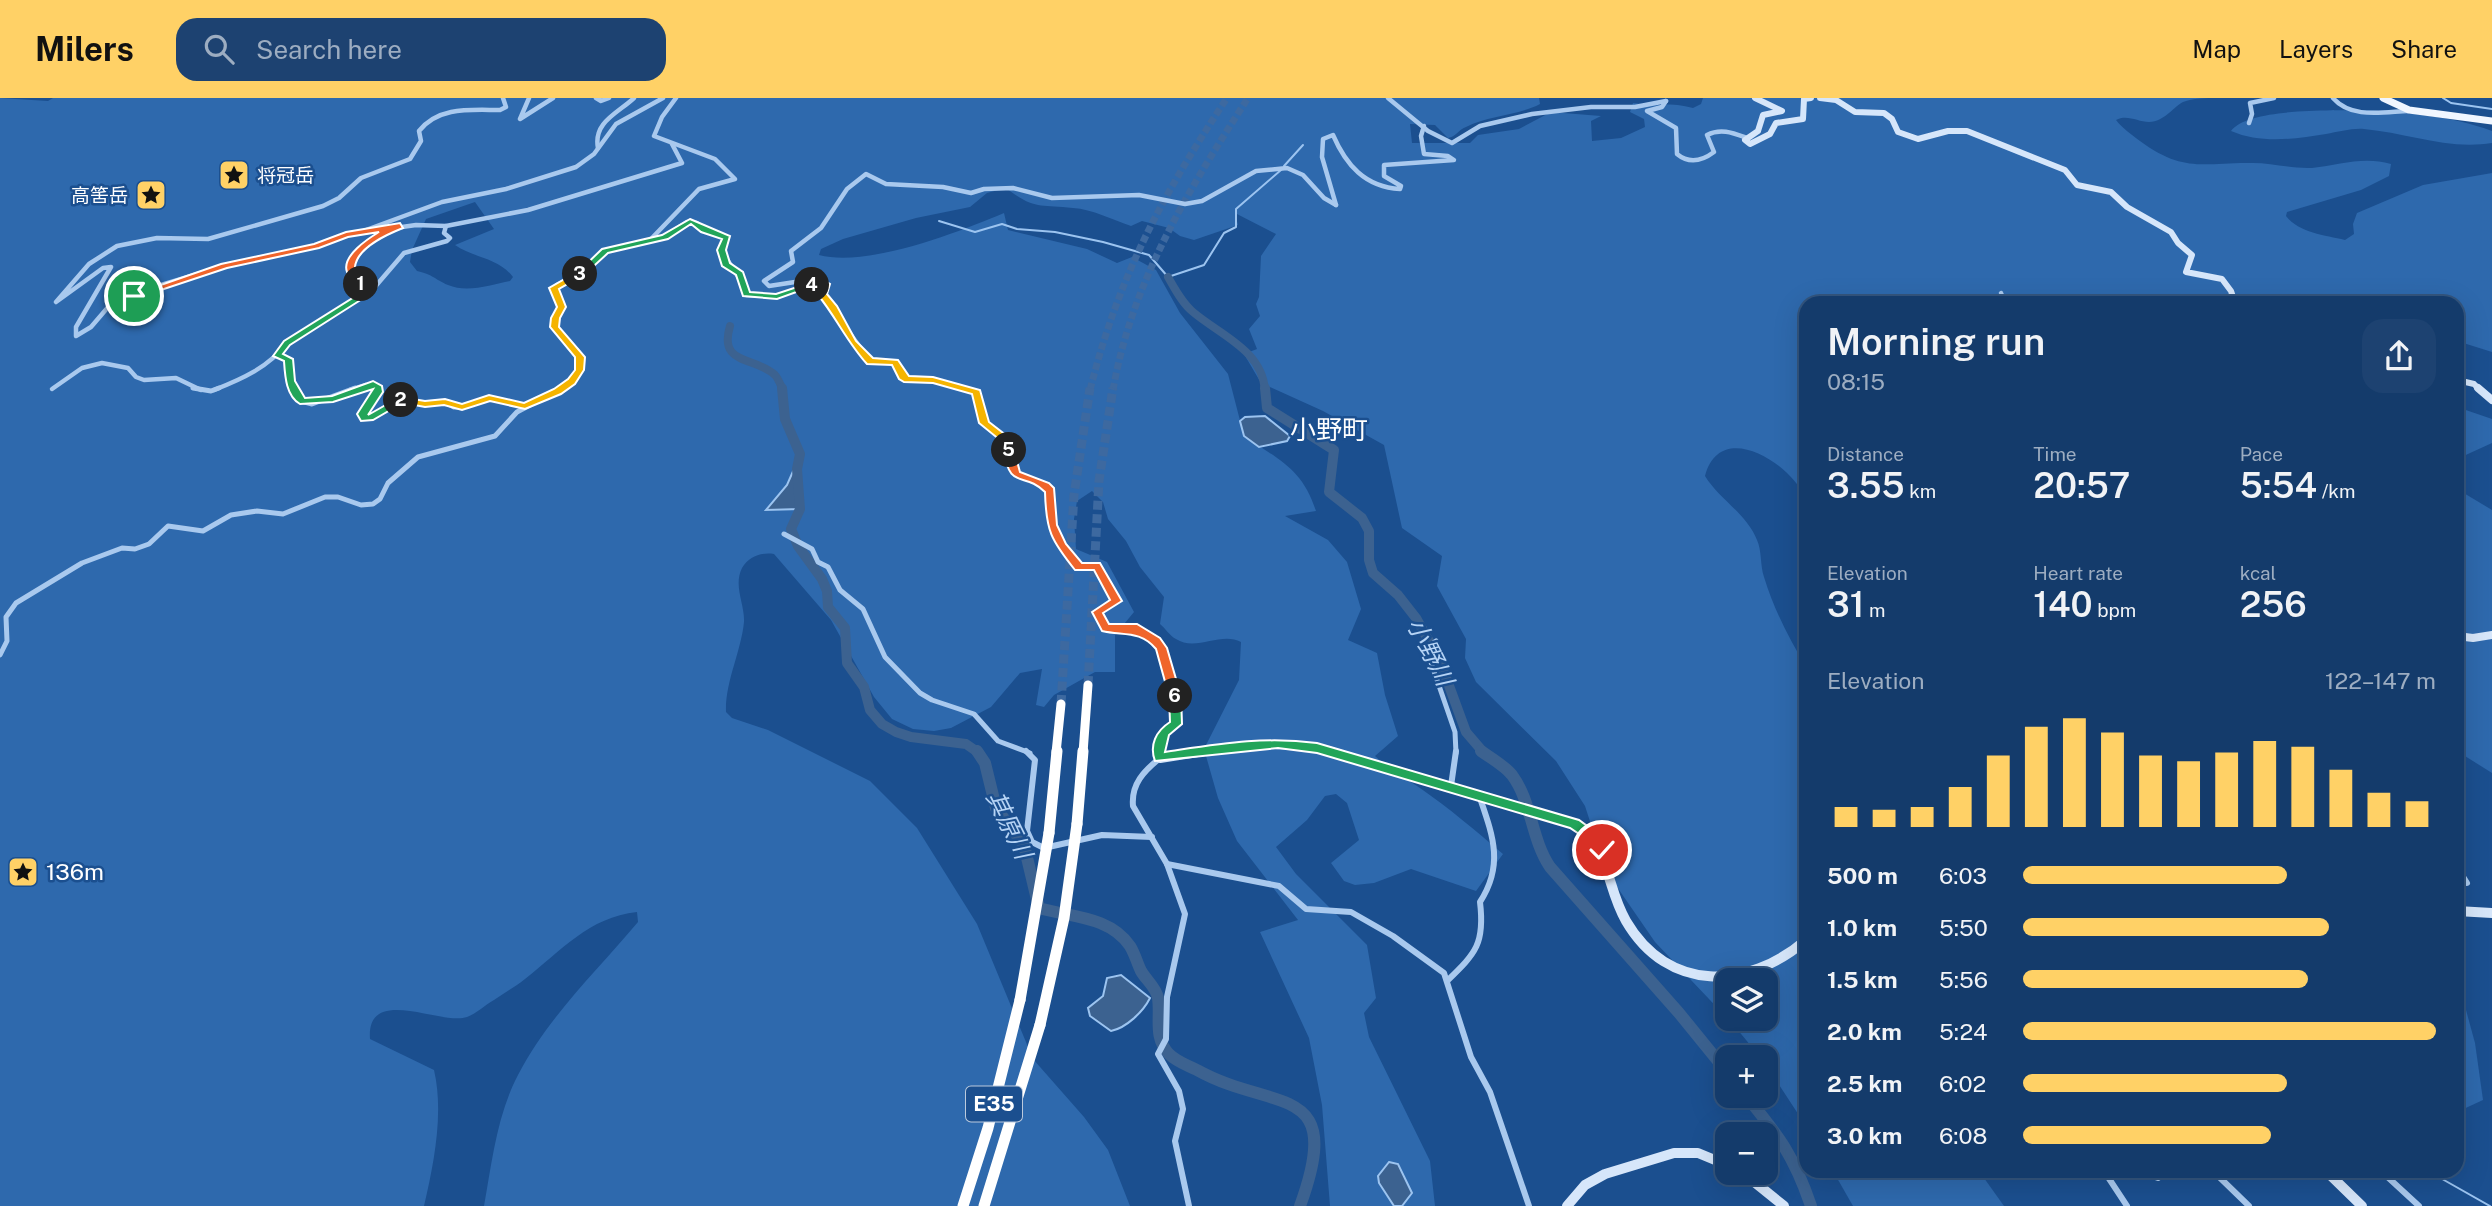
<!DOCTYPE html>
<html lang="en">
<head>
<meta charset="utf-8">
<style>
  :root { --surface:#143b6b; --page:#1d4271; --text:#f1f3f6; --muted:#9dadc1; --line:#33557e; --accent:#ffd166 }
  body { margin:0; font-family:"Public Sans","Noto Sans JP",sans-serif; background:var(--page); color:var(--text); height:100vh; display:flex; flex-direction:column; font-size:26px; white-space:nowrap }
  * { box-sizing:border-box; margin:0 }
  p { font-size:23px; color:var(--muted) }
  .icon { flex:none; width:38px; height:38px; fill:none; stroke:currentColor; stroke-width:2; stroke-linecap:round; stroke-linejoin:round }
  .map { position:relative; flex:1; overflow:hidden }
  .details { position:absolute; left:1799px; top:198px; width:665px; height:882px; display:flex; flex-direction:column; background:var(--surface); border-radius:21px; box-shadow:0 7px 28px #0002,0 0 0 2px var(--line) }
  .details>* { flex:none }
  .controls { position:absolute; left:1715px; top:870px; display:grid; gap:14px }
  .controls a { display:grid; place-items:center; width:63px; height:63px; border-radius:14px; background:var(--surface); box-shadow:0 7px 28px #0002,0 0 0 2px var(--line); font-size:35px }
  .pin { position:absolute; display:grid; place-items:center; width:60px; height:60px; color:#fff; margin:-30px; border:4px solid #fff; border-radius:50%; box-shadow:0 2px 7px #0007 }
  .km { position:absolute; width:35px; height:35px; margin:-18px; border-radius:50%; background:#222; color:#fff; font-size:19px; line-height:35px; text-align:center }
  .round { display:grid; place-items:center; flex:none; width:74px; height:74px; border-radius:21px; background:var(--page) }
  .summary { display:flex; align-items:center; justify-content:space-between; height:119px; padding:0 28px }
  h1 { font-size:38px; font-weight:600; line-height:52px }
  .metrics { display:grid; grid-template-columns:repeat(3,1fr); gap:10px; height:119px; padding:7px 28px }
  .metrics div { display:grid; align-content:center }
  .metrics b { font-size:35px; font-weight:600 }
  .metrics small { font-size:19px; font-weight:400 }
  .metrics p { font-size:19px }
  .chart { height:196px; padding:14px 28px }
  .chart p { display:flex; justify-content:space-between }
  .chart svg { width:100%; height:126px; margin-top:7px; stroke:var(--accent); stroke-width:6 }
  ul { padding:0 28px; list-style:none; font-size:23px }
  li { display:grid; grid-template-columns:112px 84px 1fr; align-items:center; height:52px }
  li i { height:18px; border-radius:9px; background:var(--accent) }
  header { display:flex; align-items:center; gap:42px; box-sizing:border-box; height:98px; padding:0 35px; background:var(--accent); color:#111 }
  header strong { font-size:33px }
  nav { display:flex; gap:38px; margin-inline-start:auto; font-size:24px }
  .search { width:490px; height:63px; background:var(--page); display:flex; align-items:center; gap:18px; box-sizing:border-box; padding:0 24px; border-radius:21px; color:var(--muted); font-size:26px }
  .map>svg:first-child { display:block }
  .green { fill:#2e69ad; fill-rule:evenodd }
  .water { fill:#3c6290; stroke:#9cc4f0; stroke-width:2 }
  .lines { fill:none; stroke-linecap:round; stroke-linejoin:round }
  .stream { stroke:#9cc4f0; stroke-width:2 }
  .river-far2 { stroke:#3c6290; stroke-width:8 }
  .river-far1 { stroke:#3c6290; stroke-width:10 }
  .river { stroke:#3c6290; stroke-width:12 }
  .highway-tunnel-far1 { stroke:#3d69a0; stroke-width:7; stroke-dasharray:7 3.5; stroke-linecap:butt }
  .highway-tunnel { stroke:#3d69a0; stroke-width:9; stroke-dasharray:9 4.5; stroke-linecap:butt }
  .street-far2 { stroke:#a9c9ee; stroke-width:4.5 }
  .street-far1 { stroke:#a9c9ee; stroke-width:5 }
  .street { stroke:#a9c9ee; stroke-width:6 }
  .secondary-far2 { stroke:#d6e6fa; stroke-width:6 }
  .secondary-far1 { stroke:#d6e6fa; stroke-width:8 }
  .secondary { stroke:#d6e6fa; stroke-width:10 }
  .primary { stroke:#f0f6ff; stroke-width:7 }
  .highway-far1 { stroke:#fff; stroke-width:9 }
  .highway { stroke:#fff; stroke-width:11 }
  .highway-bridge { stroke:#fff; stroke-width:11 }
  .split-1 { fill:#f0652b; stroke:#fff; stroke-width:2 }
  .split-2 { fill:#22a559; stroke:#fff; stroke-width:2 }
  .split-3 { fill:#f5b400; stroke:#fff; stroke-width:2 }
  .split-4 { fill:#22a559; stroke:#fff; stroke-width:2 }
  .split-5 { fill:#f5b400; stroke:#fff; stroke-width:2 }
  .split-6 { fill:#f0652b; stroke:#fff; stroke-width:2 }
  .split-7 { fill:#22a559; stroke:#fff; stroke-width:2 }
  .labels { text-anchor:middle; stroke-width:5; stroke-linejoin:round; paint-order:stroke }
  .far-poi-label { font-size:19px; fill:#fff; stroke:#1b4f8f; text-anchor:start }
  .shield { fill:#1b4f8f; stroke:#bbcadd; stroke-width:2 }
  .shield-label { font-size:21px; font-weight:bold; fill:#fff }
  .poi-label { font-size:23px; fill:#fff; stroke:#1b4f8f; text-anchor:start }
  .water-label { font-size:24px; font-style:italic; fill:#b5d3f5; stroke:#1b4f8f }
  .quarter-label { font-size:26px; fill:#fff; stroke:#1b4f8f }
</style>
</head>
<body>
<header>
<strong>Milers</strong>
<div class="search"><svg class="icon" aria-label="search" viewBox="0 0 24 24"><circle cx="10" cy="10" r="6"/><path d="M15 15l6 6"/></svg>Search here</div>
<nav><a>Map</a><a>Layers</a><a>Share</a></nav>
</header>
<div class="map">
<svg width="2492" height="1108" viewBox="0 0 2492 1108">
  <rect width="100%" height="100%" fill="#1b4f8f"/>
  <g class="green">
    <path d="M0 0 48 3 53 0H1539L1540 6C1517 18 1489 17 1466 29 1458 32 1456 39 1448 40L1435 27 1410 26 1412 45H1470L1478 37 1519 31 1551 14 1601 18 1591 23 1592 43 1621 40 1645 29 1644 21 1630 14 1633 5C1654 8 1672 4 1693 10L1701 6 1703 0H2217C2206 0 2193 0 2183 4 2171 11 2165 23 2149 24 2138 24 2127 16 2116 22 2122 30 2132 37 2140 43 2185 76 2204 64 2253 65 2272 65 2293 71 2312 70 2340 67 2363 58 2391 66L2389 78 2361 92 2287 114 2286 118C2299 135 2325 137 2345 142L2354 136 2353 126 2357 115 2423 87 2492 75V254L2457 243V205H1806V401C1791 365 1720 320 1705 378 1719 401 1747 416 1757 442 1762 453 1760 467 1764 479 1774 512 1789 540 1806 569V1028L1766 967V959H1760L1728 920H1766V882H1727V920L1655 844 1606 773 1585 708 1556 663 1476 584 1465 560 1466 541 1437 488 1442 458 1402 430 1384 347 1323 313 1261 285 1244 256 1257 251 1249 231 1260 218 1256 206 1259 199 1261 158 1276 136 1235 115 1238 127 1194 142 1180 138 1169 130 1142 123 1131 128C1113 122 1092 111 1073 110 1039 106 1035 112 1006 90L987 95 970 109 916 120 843 141 821 151 819 157C867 170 959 134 1004 115L1008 132 1087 151 1117 165 1132 159 1156 172 1180 215 1228 276 1244 338C1279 362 1302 370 1316 413L1285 418 1328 442 1347 464 1361 511 1348 542 1377 555 1385 597 1398 638 1375 658C1389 671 1404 679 1420 690 1449 710 1476 733 1503 756L1476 793 1411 771 1374 785 1355 787 1344 783 1331 765 1359 742 1347 705 1336 696 1325 698 1307 722 1276 749 1296 776 1367 847 1376 900 1364 915 1369 939 1430 1063 1435 1108H1330L1322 1007 1309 940 1260 834 1298 822 1237 743 1218 700 1204 651 1239 582 1241 544C1221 533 1196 554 1176 541 1170 538 1165 530 1160 526L1164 499 1140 469 1126 443 1108 421 1103 404 1092 393 1077 403 1074 421 1076 451 1107 464 1134 514 1115 537V574H1095L1054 597 1044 609 1036 607 1042 571 1020 575 991 609 951 630 934 633 913 631 892 621 874 599 831 522 774 456C762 454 749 458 742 470 733 488 745 506 744 524 741 554 725 584 726 614L732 620 768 632 870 683 917 730 977 826 1033 961 1084 1019 1108 1052 1130 1108H484C492 1064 497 1017 518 977 548 919 596 874 638 824L637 814C589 819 561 853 525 881 515 889 504 895 494 902 485 907 476 916 467 919 441 928 366 886 370 941L434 972C444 1015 434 1065 424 1108H0ZM475 104 494 131 455 147C474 160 499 160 513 179L510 183C491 187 467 195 448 187 434 181 434 177 417 173L410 164 412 152 426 121Z"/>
    <path d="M2366 12C2409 15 2452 18 2492 33V45C2447 52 2408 35 2364 31 2352 30 2338 34 2326 36 2295 41 2261 46 2231 33 2248 9 2337 13 2366 12Z"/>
    <polygon points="2457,309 2492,321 2492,345 2457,361"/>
    <polygon points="2457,391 2492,412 2492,675 2457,653"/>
    <polygon points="2457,879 2475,945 2483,1002 2457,1014"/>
    <polygon points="1833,1073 1979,1073 2004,1108 1853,1108"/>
  </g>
  <g class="water">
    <polygon points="1265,318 1290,338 1287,343 1259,349 1244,338 1240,323 1245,319"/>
    <polygon points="794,371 797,371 800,411 766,412 787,387"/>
    <path d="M1121 877 1150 900C1143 914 1126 930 1111 933L1090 918 1088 910 1103 898 1107 880Z"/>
    <polygon points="1389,1064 1398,1066 1412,1095 1402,1108 1394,1108 1379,1085 1378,1078"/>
  </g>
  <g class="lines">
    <g class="stream">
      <polyline points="2443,0 2451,5 2492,11"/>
      <polyline points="1284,68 1303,47"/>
      <polyline points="939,123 975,134 1002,126 1017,131 1055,134 1103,144 1149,157 1168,179 1204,167 1224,135 1236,129 1236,111 1281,72"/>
      <polyline points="2428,1073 2490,1108"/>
    </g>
    <g class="river-far2">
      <path d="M1168 179C1175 191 1182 205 1193 214 1220 237 1262 252 1265 292"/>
      <path d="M730 228C718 268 755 258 775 277 778 280 781 288 783 292"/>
    </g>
    <g class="river-far1">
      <polyline points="782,290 785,321 800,356 797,371 800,411 791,431 798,448 822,481 827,493 828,509 845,530 847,565 864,589 870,612 882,626 896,634 911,639 966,646 979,655"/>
      <polyline points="1265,290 1267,310 1334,352 1329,394 1362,420 1369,433 1369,462 1373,475 1398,497 1416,520 1440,563 1466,634 1484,655"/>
    </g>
    <g class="river">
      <path d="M977 653 985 665 996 710 1024 747 1039 810C1070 819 1110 818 1130 848 1135 856 1137 865 1141 873 1146 882 1156 889 1158 900 1161 920 1153 939 1169 956 1177 964 1187 967 1197 972 1274 1015 1346 982 1300 1108"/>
      <path d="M1481 653C1491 660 1505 668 1512 677 1532 704 1531 741 1550 769L1679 915 1727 974"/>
      <path d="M1746 998C1779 1038 1794 1058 1811 1108"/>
    </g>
    <g class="highway-tunnel-far1">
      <path d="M1090 292C1119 177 1162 98 1227 0"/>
      <path d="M1113 292C1132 183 1189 91 1248 0"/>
    </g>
    <g class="highway-tunnel">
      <polyline points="1088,587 1099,383 1113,290"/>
      <polyline points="1061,606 1074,397 1090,290"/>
    </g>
    <g class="street-far2">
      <polyline points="529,0 520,21 553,0"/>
      <polyline points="596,0 601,3 609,0"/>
      <polyline points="1388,0 1428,33 1452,45 1480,28 1532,16 1591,9 1635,9 1666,3"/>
      <path d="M2333 0C2351 21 2383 14 2408 13"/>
      <path d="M1666 3 1662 9 1647 13 1676 30 1677 56C1689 66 1702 63 1714 54L1707 37C1721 30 1733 35 1747 40"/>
      <polyline points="2249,25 2252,16 2250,5 2274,0"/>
      <path d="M598 50C593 24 618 15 634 0"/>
      <path d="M1336 107 1322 59 1323 41 1333 37C1346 67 1365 89 1400 91L1401 88 1384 78V67L1454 62 1448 58 1424 56 1421 38 1424 28"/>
      <path d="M446 128 416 127 346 137 316 148 224 168 115 201 91 229 76 238V229L111 169 103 170 56 204 89 166 117 148 157 140 208 141 323 108 339 100 361 80 410 61 421 43 419 33C439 8 471 12 500 12L506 9 503 0"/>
      <polyline points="366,132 442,104 506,91 576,69 594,56 616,26 663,0"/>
      <polyline points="652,140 699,91 735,81 715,61 654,38 662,19 676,0"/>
      <polyline points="824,184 821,180 769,188 764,183 793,164 791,153 821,130 847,91 866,76 886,86 943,89 971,95 984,91 1013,90 1052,100 1139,97 1185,106 1202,103 1256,73 1287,70 1303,77 1324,100 1336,107"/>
      <polyline points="367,194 354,177 351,166 364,149 388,133"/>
      <polyline points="2001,195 2005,205"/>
      <polyline points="277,258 289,261 295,292"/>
      <polyline points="52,291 82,270 102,265 128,270 136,279 144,282 176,280 201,292"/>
      <path d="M214 292C242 281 269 269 287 245L374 190 404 155 447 143 450 140 444 135 446 128 528 112 682 65 672 46"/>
      <polyline points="350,292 366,287 377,292"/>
      <polyline points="559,292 571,284 580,272 577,252 554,229 561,209 555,195 557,187 581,175 605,153 664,139 687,124 697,125 704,132 727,140 721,152 741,183 746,197 777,198 822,184 825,186 822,197 870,263 895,264 902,279 933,282 969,292"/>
    </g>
    <g class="street-far1">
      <polyline points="193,290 211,293 219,290"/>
      <polyline points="294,290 301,303 312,306 355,290"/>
      <polyline points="378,290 362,316 365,320 370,320 400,302 425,306 445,304 454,309 462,309 489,300 525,308"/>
      <path d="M962 290 977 294 984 325 1004 340 1016 376 1046 388 1050 393 1051 427 1062 449 1079 469 1096 467 1116 504 1097 514 1106 530C1115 530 1125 528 1134 530 1173 541 1174 593 1176 626L1162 640 1159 655"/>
      <polyline points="784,436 812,451 818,464 828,469 840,492 863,511 885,559 920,595 932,602 974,616 998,643 1030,655"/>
      <polyline points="1436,543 1426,550 1455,634 1456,655"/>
      <polyline points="0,557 7,543 6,519 16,505 82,465 122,450 135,451 149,446 168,428 203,433 231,417 257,413 283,416 325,399 338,399 361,407 373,406 380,401 388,385 418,359 495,338 517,314 562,290"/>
    </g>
    <g class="street">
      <polyline points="1026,653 1035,662 1027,733 1032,744 1044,750 1102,737 1152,739"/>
      <path d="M1159 653 1160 660C1144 673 1131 686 1133 708L1167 766 1185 816 1167 899 1166 941 1158 956 1179 993 1183 1011 1175 1043 1189 1108"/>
      <polyline points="1451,688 1456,653"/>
      <polyline points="1167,766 1279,788 1306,811 1351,814 1393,838 1444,875 1471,959 1490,994 1529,1108"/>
      <polyline points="2457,769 2467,785 2457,784"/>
      <path d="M1448 882C1476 855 1485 845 1480 804 1504 767 1493 738 1480 700"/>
      <polyline points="2104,1073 2127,1108"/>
      <polyline points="2139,1073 2158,1080 2168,1073"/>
      <polyline points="2213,1073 2249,1108"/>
      <polyline points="2381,1073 2419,1108"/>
    </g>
    <g class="secondary-far2">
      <polyline points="1755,0 1782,13 1763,17 1758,33 1745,42 1750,46 1770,36 1776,25 1803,21 1804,1 1811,0"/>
      <polyline points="1820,0 1836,2 1855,14 1884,15 1892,21 1898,34 1918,41 1948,33 1967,33 2065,72 2077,87 2111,94 2127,109 2171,134 2178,145 2192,157 2186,174 2222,181 2231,193 2235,205"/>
      <polyline points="2457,282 2474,286 2480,292"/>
    </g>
    <g class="secondary-far1">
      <polyline points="2478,290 2492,302"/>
      <polyline points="2457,538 2473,540 2492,537"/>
      <path d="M1192 655C1239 648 1288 641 1334 655"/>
    </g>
    <g class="secondary">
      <path d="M1328 653 1574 726C1612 754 1605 786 1626 823 1668 895 1748 892 1806 842"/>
      <polyline points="1160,660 1204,653"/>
      <polyline points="2457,813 2492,815"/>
      <polyline points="2326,1073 2362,1108"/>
      <polyline points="1742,1074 1784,1108"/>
      <polyline points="1567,1108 1585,1087 1605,1076 1674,1055 1698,1055 1727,1067"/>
    </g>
    <polyline class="primary" points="2383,0 2409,12 2492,23"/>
    <g class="highway-far1">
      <polyline points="1056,655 1061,606"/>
      <polyline points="1083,655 1088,587"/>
    </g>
    <g class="highway">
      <polyline points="1077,726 1083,653"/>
      <polyline points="1049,735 1057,653"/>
      <polyline points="963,1108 988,1030 1020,902"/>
      <polyline points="984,1108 1040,927"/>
    </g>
    <g class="highway-bridge">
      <polyline points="1020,902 1049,735"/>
      <polyline points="1040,927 1064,820 1077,726"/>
    </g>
  </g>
  <path class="split-1" d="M400 125 403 130C388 136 357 149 355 169 355 176 363 182 364 188H358C355 184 349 178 347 174 341 158 369 140 379 134L348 139 319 150 227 170 137 200 129 198 221 166 314 146 346 134Z"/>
  <path class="split-2" d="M358 184H364L370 196 290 247 283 256 293 261 295 283 305 300 332 298 373 283 382 288 383 294 368 317 398 300H404V304L373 322 361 323 357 316 373 291 333 304 300 306C286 298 285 278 284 263L273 258 284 243 362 194Z"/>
  <polygon class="split-3" points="577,174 585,176 559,191 566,209 560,220 559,229 585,259 584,272 575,286 561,296 525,311 490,303 462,312 444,307 425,309 398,304 398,300 401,299 425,303 445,301 462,306 489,297 524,305 554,291 568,281 575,272 575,259 550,229 551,220 557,209 549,190"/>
  <polygon class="split-4" points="690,121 730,138 726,152 730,165 743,174 750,194 776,196 812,184 816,187 777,201 743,198 736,177 722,168 717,152 722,141 701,134 691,126 668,141 608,155 583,178 576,176 602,151 662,137"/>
  <path class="split-5" d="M822 181 830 186 827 196 837 208 856 243 873 260 898 262 909 278 933 279 980 292 989 324 1007 338 1014 352 1013 354H1005L1000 342 979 325 972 296 933 285 904 284 899 281 892 267 867 266C847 244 836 219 818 197L820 187 812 189 807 187Z"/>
  <path class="split-6" d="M1009 348 1014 352 1020 374 1049 385 1054 390 1057 427 1066 446 1082 465H1100L1122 503 1103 515 1109 526H1137L1160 540 1167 550 1181 598 1179 601 1175 602 1169 598 1156 551C1140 532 1123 538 1102 533L1092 514 1110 502 1094 472H1075C1051 442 1046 433 1045 394 1024 373 1009 393 1004 352Z"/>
  <path class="split-7" d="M1175 593 1181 598 1182 626 1169 637 1165 654C1219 646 1262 638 1317 645L1579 722 1594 733 1609 752 1607 756H1598L1585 740 1570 730 1317 655 1278 650 1155 663C1149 647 1156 633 1170 624L1169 598Z"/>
  <defs>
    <g id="sight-square" transform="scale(1.575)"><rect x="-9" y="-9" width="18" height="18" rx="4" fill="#ffd166" stroke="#1b4f8f"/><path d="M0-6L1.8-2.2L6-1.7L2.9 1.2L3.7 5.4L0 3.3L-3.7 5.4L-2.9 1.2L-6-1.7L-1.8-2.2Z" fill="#111"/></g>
  </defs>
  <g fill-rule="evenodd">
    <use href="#sight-square" x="234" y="77"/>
    <use href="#sight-square" x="151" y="97"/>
    <use href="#sight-square" x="23" y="774"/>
  </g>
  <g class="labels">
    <g class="far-poi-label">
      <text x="257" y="84">将冠岳</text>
      <text x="128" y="104" text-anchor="end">高筈岳</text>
    </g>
    <rect class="shield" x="966" y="988.5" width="56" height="35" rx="5"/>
    <g class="shield-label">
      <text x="994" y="1013">E35</text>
    </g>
    <g class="poi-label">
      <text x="46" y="782">136m</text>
    </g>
    <g class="water-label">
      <text transform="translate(1430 554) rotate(63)" y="8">小野川</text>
      <text transform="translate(1009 727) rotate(64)" y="8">其原川</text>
    </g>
    <g class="quarter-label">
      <text x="1329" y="341">小野町</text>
    </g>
  </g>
</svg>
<div class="controls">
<a><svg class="icon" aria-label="layers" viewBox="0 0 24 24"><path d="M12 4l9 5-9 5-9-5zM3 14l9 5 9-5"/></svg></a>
<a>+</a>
<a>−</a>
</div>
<div class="pin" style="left:134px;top:198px;background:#1e9e55"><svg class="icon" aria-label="arrive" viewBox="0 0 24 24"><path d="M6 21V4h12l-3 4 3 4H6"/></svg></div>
<div class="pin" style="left:1602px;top:752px;background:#d93025"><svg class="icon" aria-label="check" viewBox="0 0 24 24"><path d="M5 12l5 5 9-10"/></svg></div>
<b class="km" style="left:361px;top:186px">1</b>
<b class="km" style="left:401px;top:302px">2</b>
<b class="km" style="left:580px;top:176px">3</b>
<b class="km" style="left:812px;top:187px">4</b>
<b class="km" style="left:1009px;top:352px">5</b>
<b class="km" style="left:1175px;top:598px">6</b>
<section class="details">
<div class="summary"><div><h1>Morning run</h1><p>08:15</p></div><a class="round"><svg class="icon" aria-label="share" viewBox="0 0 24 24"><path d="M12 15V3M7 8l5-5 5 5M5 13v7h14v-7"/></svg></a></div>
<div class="metrics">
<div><p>Distance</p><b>3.55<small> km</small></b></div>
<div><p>Time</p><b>20:57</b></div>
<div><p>Pace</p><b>5:54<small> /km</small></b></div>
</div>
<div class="metrics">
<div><p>Elevation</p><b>31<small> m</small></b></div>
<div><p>Heart rate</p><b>140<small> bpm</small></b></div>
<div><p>kcal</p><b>256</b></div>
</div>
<div class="chart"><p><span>Elevation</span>122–147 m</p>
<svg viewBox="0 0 160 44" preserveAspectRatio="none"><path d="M5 44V37M15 44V38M25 44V37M35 44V30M45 44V19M55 44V9M65 44V6M75 44V11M85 44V19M95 44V21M105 44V18M115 44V14M125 44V16M135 44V24M145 44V32M155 44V35"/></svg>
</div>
<ul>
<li><b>500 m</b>6:03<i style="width:64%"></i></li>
<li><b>1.0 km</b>5:50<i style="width:74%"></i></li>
<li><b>1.5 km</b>5:56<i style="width:69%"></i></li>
<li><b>2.0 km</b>5:24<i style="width:100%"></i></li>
<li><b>2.5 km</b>6:02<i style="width:64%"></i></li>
<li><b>3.0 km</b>6:08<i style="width:60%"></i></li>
</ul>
</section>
</div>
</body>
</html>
